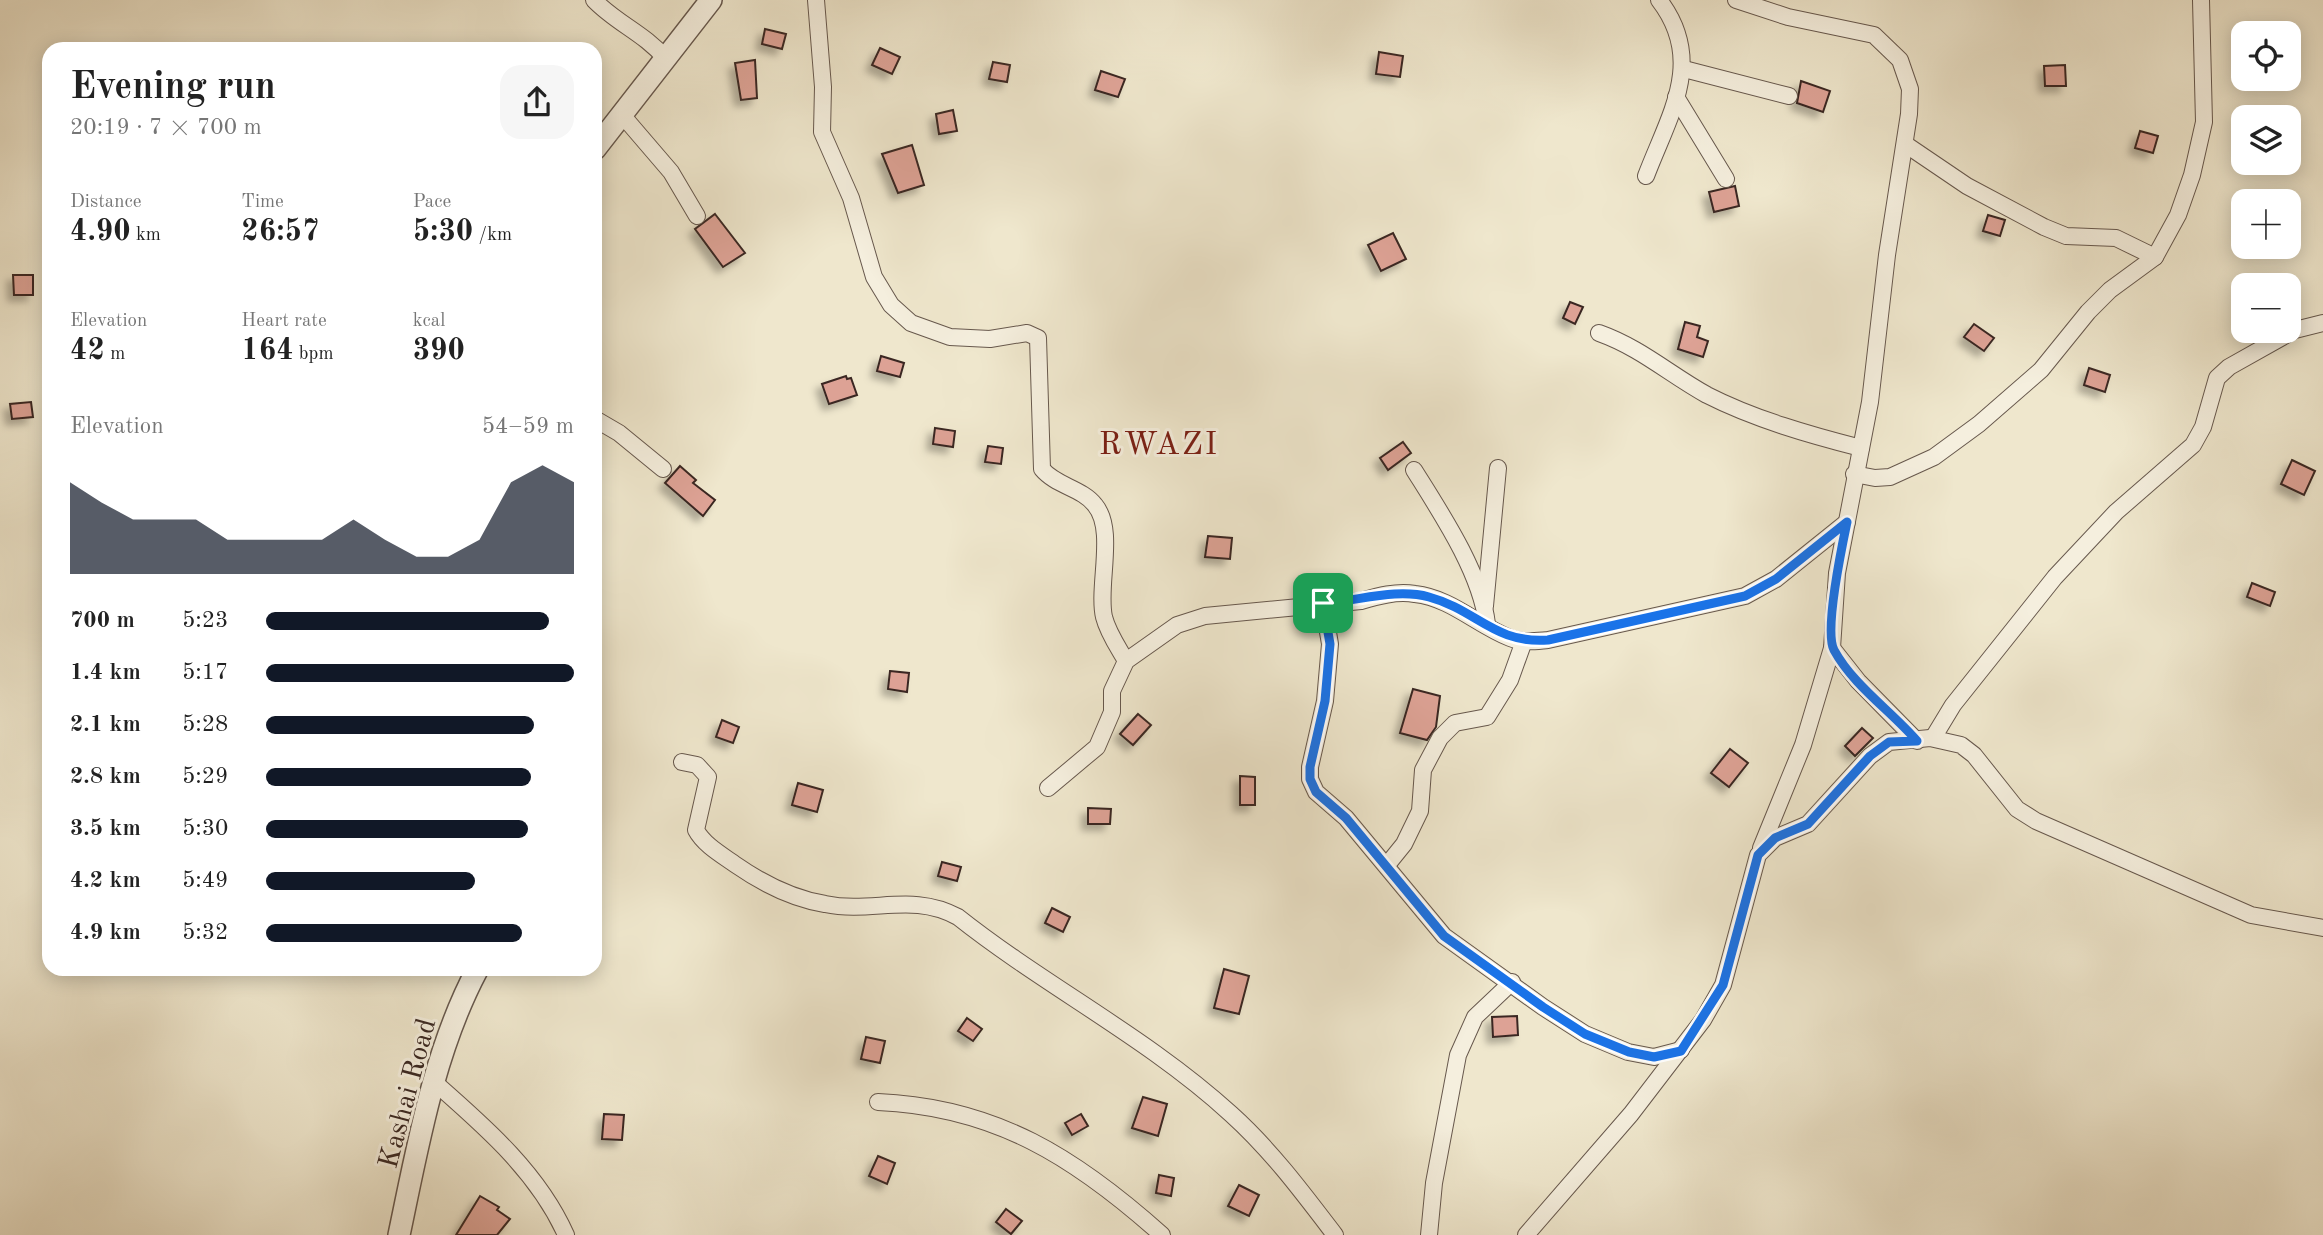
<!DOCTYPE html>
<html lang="en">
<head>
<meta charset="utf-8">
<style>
  :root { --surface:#fff; --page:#f6f6f6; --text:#222; --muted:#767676; --accent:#111827 }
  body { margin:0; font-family:"Old Standard TT",serif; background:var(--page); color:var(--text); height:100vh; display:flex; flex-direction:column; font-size:26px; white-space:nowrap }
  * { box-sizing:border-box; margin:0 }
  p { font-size:23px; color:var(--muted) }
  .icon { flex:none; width:38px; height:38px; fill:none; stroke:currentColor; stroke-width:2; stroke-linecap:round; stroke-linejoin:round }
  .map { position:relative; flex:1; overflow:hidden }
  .panel { position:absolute; left:42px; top:42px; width:560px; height:934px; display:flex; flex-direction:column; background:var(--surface); border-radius:21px; box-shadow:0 4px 18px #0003 }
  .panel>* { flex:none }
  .fabs { position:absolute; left:2231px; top:21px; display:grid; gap:14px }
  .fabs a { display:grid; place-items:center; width:70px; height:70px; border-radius:14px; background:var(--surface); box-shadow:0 4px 18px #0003; font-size:35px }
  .pin { position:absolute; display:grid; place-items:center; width:60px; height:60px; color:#fff; margin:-30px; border-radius:14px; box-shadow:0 4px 10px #0006 }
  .round { display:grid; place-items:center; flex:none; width:74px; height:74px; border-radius:21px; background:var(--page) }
  .summary { display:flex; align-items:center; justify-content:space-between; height:119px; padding:0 28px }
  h1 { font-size:38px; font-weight:800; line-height:52px }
  .figures { display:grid; grid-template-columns:repeat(3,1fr); gap:10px; height:119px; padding:7px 28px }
  .figures div { display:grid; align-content:center }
  .figures b { font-size:30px; font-weight:800 }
  .figures small { font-size:19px; font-weight:400 }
  .figures p { font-size:19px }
  .chart { height:196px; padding:14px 28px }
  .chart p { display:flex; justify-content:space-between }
  .chart svg { width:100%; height:126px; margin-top:7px; fill:var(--accent); opacity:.7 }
  ul { padding:0 28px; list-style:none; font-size:23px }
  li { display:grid; grid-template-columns:112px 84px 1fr; align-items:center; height:52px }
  li i { height:18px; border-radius:9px; background:var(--accent) }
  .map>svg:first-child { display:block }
  .building { fill:#dda295; stroke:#3a2822; stroke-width:2; filter:url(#shadow) }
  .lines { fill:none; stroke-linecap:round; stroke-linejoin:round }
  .minor-casing { stroke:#67584d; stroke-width:18 }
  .tertiary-casing { stroke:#67584d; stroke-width:24 }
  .minor { stroke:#f5efde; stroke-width:16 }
  .tertiary { stroke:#f5efde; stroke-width:21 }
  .route-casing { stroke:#fff; stroke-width:14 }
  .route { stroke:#1a73e8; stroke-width:9 }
  .labels { text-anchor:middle; stroke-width:6; stroke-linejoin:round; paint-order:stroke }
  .street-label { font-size:28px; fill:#3a2822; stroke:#f5efde }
  .quarter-label { font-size:32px; letter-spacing:2px; fill:#7a1f14; stroke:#f5efde }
</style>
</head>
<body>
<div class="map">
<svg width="2323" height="1235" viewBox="0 0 2323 1235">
  <defs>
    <filter id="shadow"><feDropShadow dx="-6" dy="6" stdDeviation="3.5" flood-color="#0004"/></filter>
  </defs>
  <rect width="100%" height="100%" fill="#efe7cd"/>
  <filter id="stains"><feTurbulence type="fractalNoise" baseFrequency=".00286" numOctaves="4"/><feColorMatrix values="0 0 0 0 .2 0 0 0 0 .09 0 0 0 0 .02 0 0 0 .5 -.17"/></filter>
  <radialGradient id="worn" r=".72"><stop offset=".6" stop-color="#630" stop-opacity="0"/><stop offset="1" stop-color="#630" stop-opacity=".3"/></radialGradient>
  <g class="building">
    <polygon points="765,29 786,34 782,49 762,44"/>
    <polygon points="880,48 900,57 892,74 872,65"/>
    <polygon points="1379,52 1403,56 1400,77 1376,74"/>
    <polygon points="755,60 757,98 741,100 735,63"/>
    <polygon points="993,62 1010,65 1007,82 989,79"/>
    <polygon points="2065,65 2066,86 2045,86 2044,66"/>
    <polygon points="1101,71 1125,79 1118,97 1095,90"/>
    <polygon points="1801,81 1830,91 1823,112 1797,103"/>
    <polygon points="953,110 957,131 939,134 936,114"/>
    <polygon points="2140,131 2158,136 2153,153 2135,148"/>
    <polygon points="912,145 924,185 898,193 882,154"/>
    <polygon points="1735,186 1739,206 1714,212 1709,192"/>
    <polygon points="715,214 745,253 723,267 695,229"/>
    <polygon points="1988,215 2005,220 2000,236 1983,231"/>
    <polygon points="1393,233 1406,259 1381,271 1368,245"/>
    <polygon points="13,275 33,275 33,295 14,295"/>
    <polygon points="1570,302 1583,307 1575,324 1563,318"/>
    <polygon points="1685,322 1700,326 1697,337 1708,341 1703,357 1678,349"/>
    <polygon points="1974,324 1994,338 1984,351 1964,337"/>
    <polygon points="881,356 904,363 900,377 877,371"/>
    <polygon points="2089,368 2110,375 2105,392 2084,385"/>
    <polygon points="846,376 847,379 851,378 857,395 829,404 822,384"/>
    <polygon points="31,402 33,417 12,419 10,404"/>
    <polygon points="935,428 955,431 953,447 933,444"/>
    <polygon points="1403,442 1411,453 1388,470 1380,458"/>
    <polygon points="988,446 1003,448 1001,464 985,462"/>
    <polygon points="2292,460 2315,471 2304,495 2281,484"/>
    <polygon points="680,466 696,480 693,483 715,500 703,516 665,483"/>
    <polygon points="1208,536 1232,538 1230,559 1205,557"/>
    <polygon points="2252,583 2275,592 2270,606 2247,597"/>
    <polygon points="890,671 909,673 907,692 888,689"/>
    <polygon points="1413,689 1440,696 1436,727 1427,740 1400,733"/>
    <polygon points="1138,714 1151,725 1133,745 1120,734"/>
    <polygon points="722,720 739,727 733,743 716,737"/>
    <polygon points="1862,728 1873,738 1855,756 1845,746"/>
    <polygon points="1730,749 1748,763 1729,787 1711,773"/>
    <polygon points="1240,776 1255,777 1255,805 1240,805"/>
    <polygon points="798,783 823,790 817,812 792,805"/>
    <polygon points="1088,808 1111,809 1110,824 1088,824"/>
    <polygon points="942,862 961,867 957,881 938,876"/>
    <polygon points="1052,908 1070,917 1063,932 1045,923"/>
    <polygon points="1224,969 1249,976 1239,1014 1214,1008"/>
    <polygon points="1517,1016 1518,1035 1493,1037 1492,1017"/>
    <polygon points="967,1018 982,1029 973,1041 958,1031"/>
    <polygon points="866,1037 885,1041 880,1063 861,1059"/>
    <polygon points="1143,1097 1167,1104 1158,1136 1132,1128"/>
    <polygon points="604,1114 624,1115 622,1140 602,1139"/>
    <polygon points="1081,1114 1088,1126 1072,1135 1065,1123"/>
    <polygon points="878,1156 895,1163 887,1184 869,1176"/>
    <polygon points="1159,1175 1174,1178 1171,1196 1156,1193"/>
    <polygon points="1239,1185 1259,1195 1249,1216 1228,1206"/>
    <polygon points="480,1196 499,1207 497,1210 510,1219 497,1235 456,1235"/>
    <polygon points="1006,1209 1022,1221 1011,1234 996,1222"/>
  </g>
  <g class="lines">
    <g class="minor-casing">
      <g id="minor">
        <path d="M594 0C616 23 645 34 665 58"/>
        <path d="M816 0 823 87 822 132 851 198 874 277 891 305 911 323 950 337 990 339 1027 333 1038 338 1042 469C1056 486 1082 488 1095 505 1116 530 1097 586 1104 617 1108 633 1118 647 1126 661"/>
        <polyline points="1736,0 1788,17 1874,35 1900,60 1910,89 1909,114 1887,255 1870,402 1837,573 1832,648 1803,745 1761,848"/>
        <polyline points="1684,69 1789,96"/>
        <polyline points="1676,97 1726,179"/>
        <polyline points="623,116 671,172 697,216"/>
        <polyline points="1905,144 1967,186 2044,227 2066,236 2116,238 2155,257"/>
        <path d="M1646 176C1669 115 1706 61 1659 0"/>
        <path d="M1599 333C1641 348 1669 374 1707 395 1754 419 1810 435 1861 448"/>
        <polyline points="595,419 619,433 663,469"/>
        <path d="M1414 470C1441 513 1481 573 1487 624"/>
        <polyline points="1854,474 1875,478 1890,477 1934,457 1979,424 2041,370 2088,312 2110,290 2155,257 2178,215 2192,175 2204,122 2201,0"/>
        <polyline points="1323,603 1330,644 1325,701 1310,767 1310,779 1316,792 1346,818 1444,936 1543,1007 1585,1034 1628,1052 1654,1057 1681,1050"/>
        <polyline points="1485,606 1498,468"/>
        <polyline points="1832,648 1858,681 1917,741"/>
        <polyline points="1933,738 1953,705 2055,577 2116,512 2193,445 2203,427 2217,378 2229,367 2295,330 2323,323"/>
        <path d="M682 762 697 765 708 777 696 830C704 845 722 855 736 865 762 883 794 899 825 904 873 914 912 892 958 917 1045 986 1148 1038 1231 1114 1271 1150 1303 1193 1335 1235"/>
        <path d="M1048 788 1097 747 1112 712V691L1126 661 1177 625 1205 616 1361 601C1378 596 1396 591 1415 594 1451 598 1477 625 1510 638 1522 643 1535 641 1548 640L1745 596 1776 579 1847 522"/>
        <polyline points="1387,865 1404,844 1420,811 1423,770 1440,738 1455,723 1487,717 1510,680 1524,641"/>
        <path d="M434 1082C484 1126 538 1172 566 1235"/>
        <path d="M878 1102C996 1107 1076 1158 1162 1235"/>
        <polyline points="1429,1235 1434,1183 1458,1055 1475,1017 1512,982"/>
        <polyline points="1526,1235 1631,1114 1703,1020 1723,985 1758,855 1775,838 1808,824 1870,756 1889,742 1930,738 1961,745 1974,755 2017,809 2036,821 2251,915 2323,928"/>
      </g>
    </g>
    <g class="tertiary-casing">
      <g id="tertiary">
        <polyline points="595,149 711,0"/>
        <path d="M399 1235C418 1145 434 1051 477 970"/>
      </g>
    </g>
    <use href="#minor" class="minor"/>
    <use href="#tertiary" class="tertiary"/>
  </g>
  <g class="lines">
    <g class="route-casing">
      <path id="route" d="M1847 522C1842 546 1824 631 1834 650 1853 685 1891 711 1917 741L1889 742 1870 756 1808 824 1775 838 1758 855 1723 985 1681 1051 1654 1057 1629 1052 1585 1034 1543 1007 1444 936 1346 818 1316 792 1310 779V767L1325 701 1330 644 1323 603C1358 601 1396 588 1429 597 1477 610 1494 644 1548 640L1745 596 1776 579Z"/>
    </g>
    <use href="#route" class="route"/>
  </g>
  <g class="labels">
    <g class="street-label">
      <text transform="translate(406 1093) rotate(-75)" y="10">Kashai Road</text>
    </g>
    <g class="quarter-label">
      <text x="1159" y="454">RWAZI</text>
    </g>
  </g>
  <rect width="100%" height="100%" filter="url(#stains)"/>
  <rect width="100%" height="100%" fill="url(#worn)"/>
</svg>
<div class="fabs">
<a><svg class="icon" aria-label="locate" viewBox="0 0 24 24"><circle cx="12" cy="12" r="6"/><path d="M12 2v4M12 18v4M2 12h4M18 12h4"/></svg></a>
<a><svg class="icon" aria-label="layers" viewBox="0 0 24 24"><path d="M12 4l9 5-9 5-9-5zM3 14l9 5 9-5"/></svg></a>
<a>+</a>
<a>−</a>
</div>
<div class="pin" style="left:1323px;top:603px;background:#1e9e55"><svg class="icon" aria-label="arrive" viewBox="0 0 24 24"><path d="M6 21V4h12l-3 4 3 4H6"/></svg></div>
<section class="panel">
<div class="summary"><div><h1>Evening run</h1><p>20:19 · 7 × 700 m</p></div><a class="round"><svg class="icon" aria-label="share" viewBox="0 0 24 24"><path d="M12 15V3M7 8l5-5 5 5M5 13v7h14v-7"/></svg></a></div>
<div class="figures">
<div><p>Distance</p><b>4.90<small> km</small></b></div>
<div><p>Time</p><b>26:57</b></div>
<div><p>Pace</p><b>5:30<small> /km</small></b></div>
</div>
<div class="figures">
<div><p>Elevation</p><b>42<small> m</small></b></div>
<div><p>Heart rate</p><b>164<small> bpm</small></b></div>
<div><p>kcal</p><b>390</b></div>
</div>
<div class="chart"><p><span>Elevation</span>54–59 m</p>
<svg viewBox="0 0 160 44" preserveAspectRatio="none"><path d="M0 44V12L10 19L20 25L30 25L40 25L50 32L60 32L70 32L80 32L90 25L100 32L110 38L120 38L130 32L140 12L150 6L160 12V44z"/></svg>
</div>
<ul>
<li><b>700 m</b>5:23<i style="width:92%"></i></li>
<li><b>1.4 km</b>5:17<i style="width:100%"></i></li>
<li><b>2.1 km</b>5:28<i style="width:87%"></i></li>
<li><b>2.8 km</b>5:29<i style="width:86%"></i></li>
<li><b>3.5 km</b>5:30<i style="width:85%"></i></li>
<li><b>4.2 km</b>5:49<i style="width:68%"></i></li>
<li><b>4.9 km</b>5:32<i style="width:83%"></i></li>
</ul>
</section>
</div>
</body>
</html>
